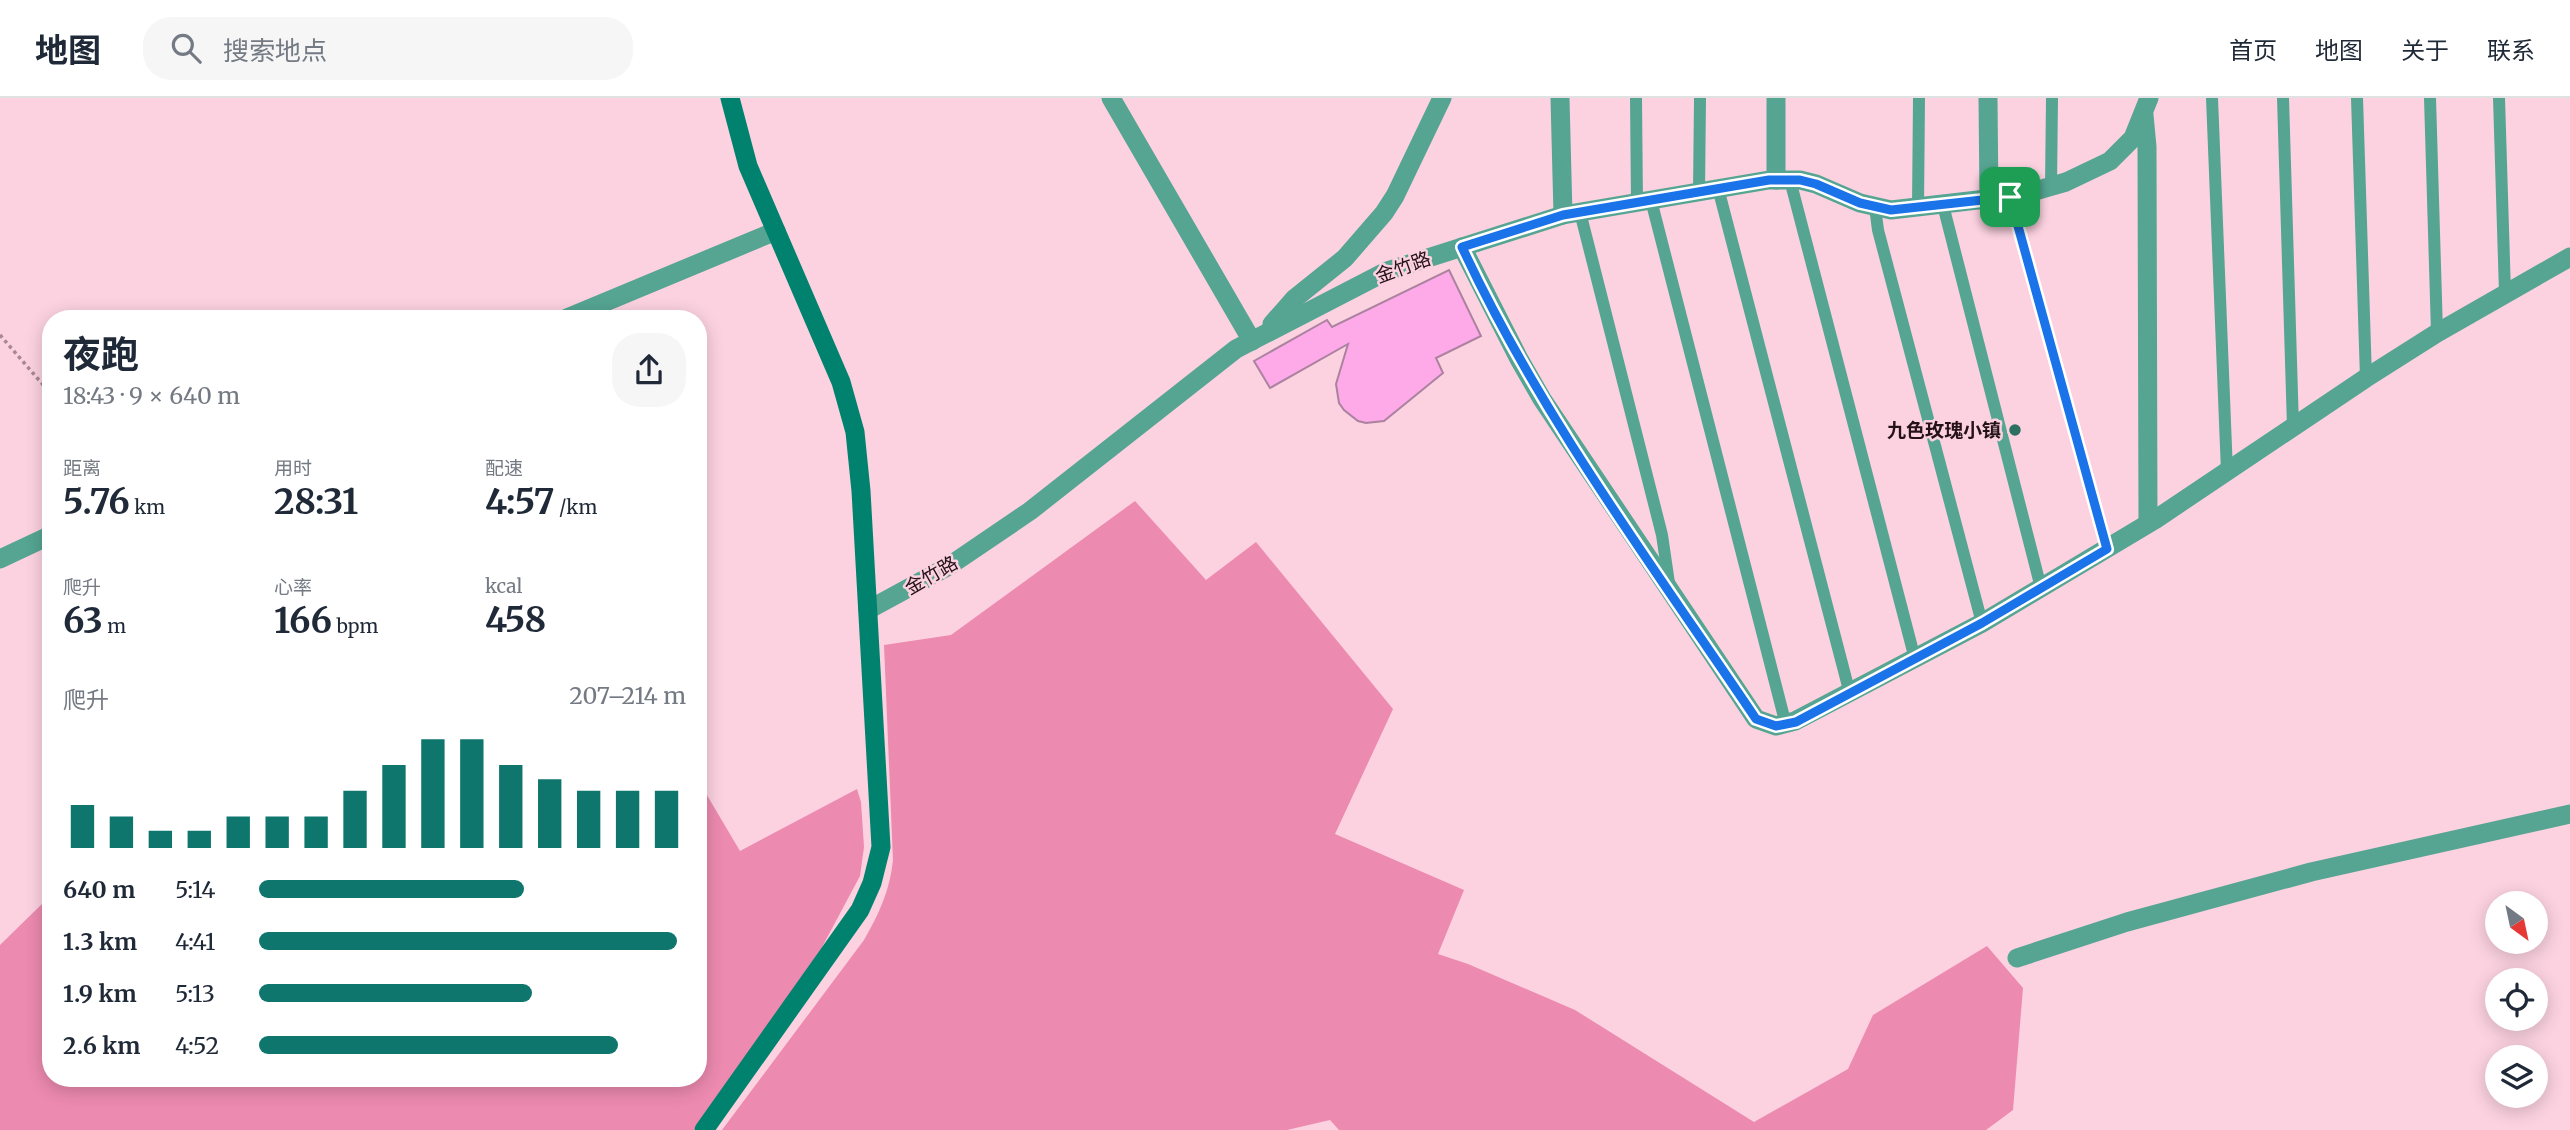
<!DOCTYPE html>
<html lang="zh">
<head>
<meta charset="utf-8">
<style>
  :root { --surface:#fff; --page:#f6f6f7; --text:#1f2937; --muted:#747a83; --line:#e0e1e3; --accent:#0f766e }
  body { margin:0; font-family:Merriweather,"Noto Sans SC",serif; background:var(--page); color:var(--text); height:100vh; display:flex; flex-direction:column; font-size:26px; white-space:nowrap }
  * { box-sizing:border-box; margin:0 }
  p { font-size:23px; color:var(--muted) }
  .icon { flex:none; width:38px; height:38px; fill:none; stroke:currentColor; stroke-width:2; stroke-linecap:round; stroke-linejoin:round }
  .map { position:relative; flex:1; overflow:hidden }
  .panel { position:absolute; left:42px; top:212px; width:665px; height:777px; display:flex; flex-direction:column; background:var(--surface); border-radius:28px; box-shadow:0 4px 18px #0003 }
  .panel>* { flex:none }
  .needle { width:46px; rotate:147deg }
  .buttons { position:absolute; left:2485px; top:793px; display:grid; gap:14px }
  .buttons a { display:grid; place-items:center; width:63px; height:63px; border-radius:50%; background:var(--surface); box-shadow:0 4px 18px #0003; font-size:35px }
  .pin { position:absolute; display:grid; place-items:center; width:60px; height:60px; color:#fff; margin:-30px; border-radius:14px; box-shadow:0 4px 10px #0006 }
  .round { display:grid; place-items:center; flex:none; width:74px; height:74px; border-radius:28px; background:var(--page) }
  .head { display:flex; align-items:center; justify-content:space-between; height:119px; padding:0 21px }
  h1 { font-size:38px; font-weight:700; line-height:52px }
  .figures { display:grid; grid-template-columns:repeat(3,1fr); gap:10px; height:119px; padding:7px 21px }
  .figures div { display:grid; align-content:center }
  .figures b { font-size:35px; font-weight:700 }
  .figures small { font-size:19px; font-weight:400 }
  .figures p { font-size:19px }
  .chart { height:196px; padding:14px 21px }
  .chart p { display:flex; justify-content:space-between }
  .chart svg { width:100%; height:126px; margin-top:7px; stroke:var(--accent); stroke-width:6 }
  ul { padding:0 21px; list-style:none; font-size:23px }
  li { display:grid; grid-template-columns:112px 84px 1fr; align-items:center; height:52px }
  li i { height:18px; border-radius:9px; background:var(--accent) }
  header { display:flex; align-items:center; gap:42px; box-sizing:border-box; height:98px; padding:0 35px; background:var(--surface); border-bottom:2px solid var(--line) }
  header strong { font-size:33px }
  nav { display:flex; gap:38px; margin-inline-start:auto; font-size:24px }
  .search { width:490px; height:63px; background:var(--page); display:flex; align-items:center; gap:18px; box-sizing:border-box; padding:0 24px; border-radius:28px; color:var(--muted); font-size:26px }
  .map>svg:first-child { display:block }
  .forest { fill:#ec8aaf }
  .building { fill:#fea9e8; stroke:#ab829f; stroke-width:2 }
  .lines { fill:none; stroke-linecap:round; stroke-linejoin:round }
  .path { stroke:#a88893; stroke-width:3.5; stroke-dasharray:3.5 3.5; stroke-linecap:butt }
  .service { stroke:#55a592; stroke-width:12 }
  .minor { stroke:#55a592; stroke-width:19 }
  .tertiary { stroke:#55a592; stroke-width:19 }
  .secondary { stroke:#00826e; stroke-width:19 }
  .route-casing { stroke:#fff; stroke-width:14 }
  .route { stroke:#1a73e8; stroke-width:9 }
  .poi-dot { fill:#2d7062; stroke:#fcd2e0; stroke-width:2.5 }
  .labels { text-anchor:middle; stroke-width:5; stroke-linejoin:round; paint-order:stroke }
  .street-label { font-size:19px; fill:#241218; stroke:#fcd2e0 }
  .poi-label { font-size:19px; font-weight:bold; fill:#241218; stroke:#fcd2e0; text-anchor:end }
</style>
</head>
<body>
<header>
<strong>地图</strong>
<div class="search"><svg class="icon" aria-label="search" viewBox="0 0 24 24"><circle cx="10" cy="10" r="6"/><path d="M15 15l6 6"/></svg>搜索地点</div>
<nav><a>首页</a><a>地图</a><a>关于</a><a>联系</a></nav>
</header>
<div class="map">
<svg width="2570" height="1032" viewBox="0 0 2570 1032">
  <rect width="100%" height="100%" fill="#fcd2e0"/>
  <g class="forest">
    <path d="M1135 403 1206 482 1256 444 1393 611 1335 736 1464 792 1438 856 1468 866 1575 912 1754 1024 1848 971 1873 917 1987 848 2023 890 2013 1012 1986 1032H1339L1330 1022 1287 1032H722L864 842C879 816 890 792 893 762L884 547 951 537Z"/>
    <polygon points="698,682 740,753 857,691 861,704 864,749 860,778 821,851 694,1032 0,1032 0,847 45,803 51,808 51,980 698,980"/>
  </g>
  <polygon class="building" points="1449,172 1481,238 1436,260 1443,275 1384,323 1366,325 1358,323 1344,312 1339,305 1336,286 1348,246 1270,290 1254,263 1327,222 1332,229"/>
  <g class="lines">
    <polyline class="path" points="0,237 51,296"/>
    <g class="service">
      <polyline points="1636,0 1637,105"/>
      <polyline points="2212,0 2227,374"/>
      <polyline points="2283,0 2293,329"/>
      <polyline points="2357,0 2366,280"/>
      <polyline points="2430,0 2437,235"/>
      <polyline points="2499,0 2505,195"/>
      <polyline points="1790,82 1915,561"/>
      <polyline points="2051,89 2052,0"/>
      <polyline points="1718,90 1850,596"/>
      <polyline points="1699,94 1700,0"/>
      <polyline points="2010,99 2107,451"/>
      <polyline points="1651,102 1786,627"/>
      <polyline points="1943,107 2041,490"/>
      <polyline points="1875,109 1878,132 1982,525"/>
      <polyline points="1918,109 1919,0"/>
      <polyline points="1580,114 1662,437 1669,485"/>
    </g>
    <g class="minor">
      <polyline points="1111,0 1252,243"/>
      <polyline points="1560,0 1563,117"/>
      <polyline points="1776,0 1776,82"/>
      <polyline points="1988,0 1989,103"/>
      <polyline points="2144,17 2147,49 2148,425"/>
      <polyline points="1462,149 1519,261 1542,301 1756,621 1776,628 1795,623 1982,525 2156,421 2366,280 2437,235 2570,159"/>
      <polyline points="1272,226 1294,201 1345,160 1384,115 1395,98 1442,0"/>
      <polyline points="868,512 949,468 1030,413 1236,251 1387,173 1563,117 1769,82 1800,82 1816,86 1860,105 1891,112 2021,97 2066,84 2110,63 2133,40 2149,0"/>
      <polyline points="2017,860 2127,824 2311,774 2570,716"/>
    </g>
    <g class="tertiary">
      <polyline points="567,220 776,133"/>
      <polyline points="0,461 51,437"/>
    </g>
    <polyline class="secondary" points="704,1032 860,812 872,785 881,749 861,393 855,334 841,284 748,68 730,0"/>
  </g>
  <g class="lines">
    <g class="route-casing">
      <path id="route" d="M1769 82H1800L1816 86 1860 105 1891 112 2010 99 2107 451 1982 525 1796 624 1776 628 1756 621C1653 468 1540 317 1462 149L1563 117Z"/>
    </g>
    <use href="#route" class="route"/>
  </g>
  <circle class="poi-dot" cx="2015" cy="332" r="7"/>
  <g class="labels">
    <g class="street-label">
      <text transform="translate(1403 169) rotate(-20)" y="7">金竹路</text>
      <text transform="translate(931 477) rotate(-30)" y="7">金竹路</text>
    </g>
    <g class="poi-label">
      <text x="2001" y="339">九色玫瑰小镇</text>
    </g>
  </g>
</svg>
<div class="buttons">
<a><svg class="needle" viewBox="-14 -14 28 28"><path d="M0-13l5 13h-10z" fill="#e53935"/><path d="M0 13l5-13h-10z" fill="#747a83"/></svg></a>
<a><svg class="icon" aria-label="locate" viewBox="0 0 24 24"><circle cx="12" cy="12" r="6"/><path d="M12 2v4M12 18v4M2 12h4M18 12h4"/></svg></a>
<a><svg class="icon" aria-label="layers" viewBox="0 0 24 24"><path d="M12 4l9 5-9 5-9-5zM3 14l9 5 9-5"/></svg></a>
</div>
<div class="pin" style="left:2010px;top:99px;background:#1e9e55"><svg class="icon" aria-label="arrive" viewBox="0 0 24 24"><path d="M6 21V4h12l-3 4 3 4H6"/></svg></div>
<section class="panel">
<div class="head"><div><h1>夜跑</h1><p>18:43 · 9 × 640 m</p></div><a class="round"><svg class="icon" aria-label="share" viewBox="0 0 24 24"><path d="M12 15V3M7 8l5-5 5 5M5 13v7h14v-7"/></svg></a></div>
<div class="figures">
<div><p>距离</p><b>5.76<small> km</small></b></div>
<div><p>用时</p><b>28:31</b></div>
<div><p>配速</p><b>4:57<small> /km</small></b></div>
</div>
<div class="figures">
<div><p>爬升</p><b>63<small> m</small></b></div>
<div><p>心率</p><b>166<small> bpm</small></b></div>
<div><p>kcal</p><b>458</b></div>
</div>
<div class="chart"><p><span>爬升</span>207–214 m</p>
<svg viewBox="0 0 160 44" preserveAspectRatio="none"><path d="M5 44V29M15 44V33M25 44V38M35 44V38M45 44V33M55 44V33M65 44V33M75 44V24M85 44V15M95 44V6M105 44V6M115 44V15M125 44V20M135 44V24M145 44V24M155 44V24"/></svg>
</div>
<ul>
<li><b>640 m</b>5:14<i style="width:62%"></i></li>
<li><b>1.3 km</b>4:41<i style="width:98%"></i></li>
<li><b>1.9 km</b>5:13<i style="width:64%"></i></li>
<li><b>2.6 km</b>4:52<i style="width:84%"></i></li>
</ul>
</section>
</div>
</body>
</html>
